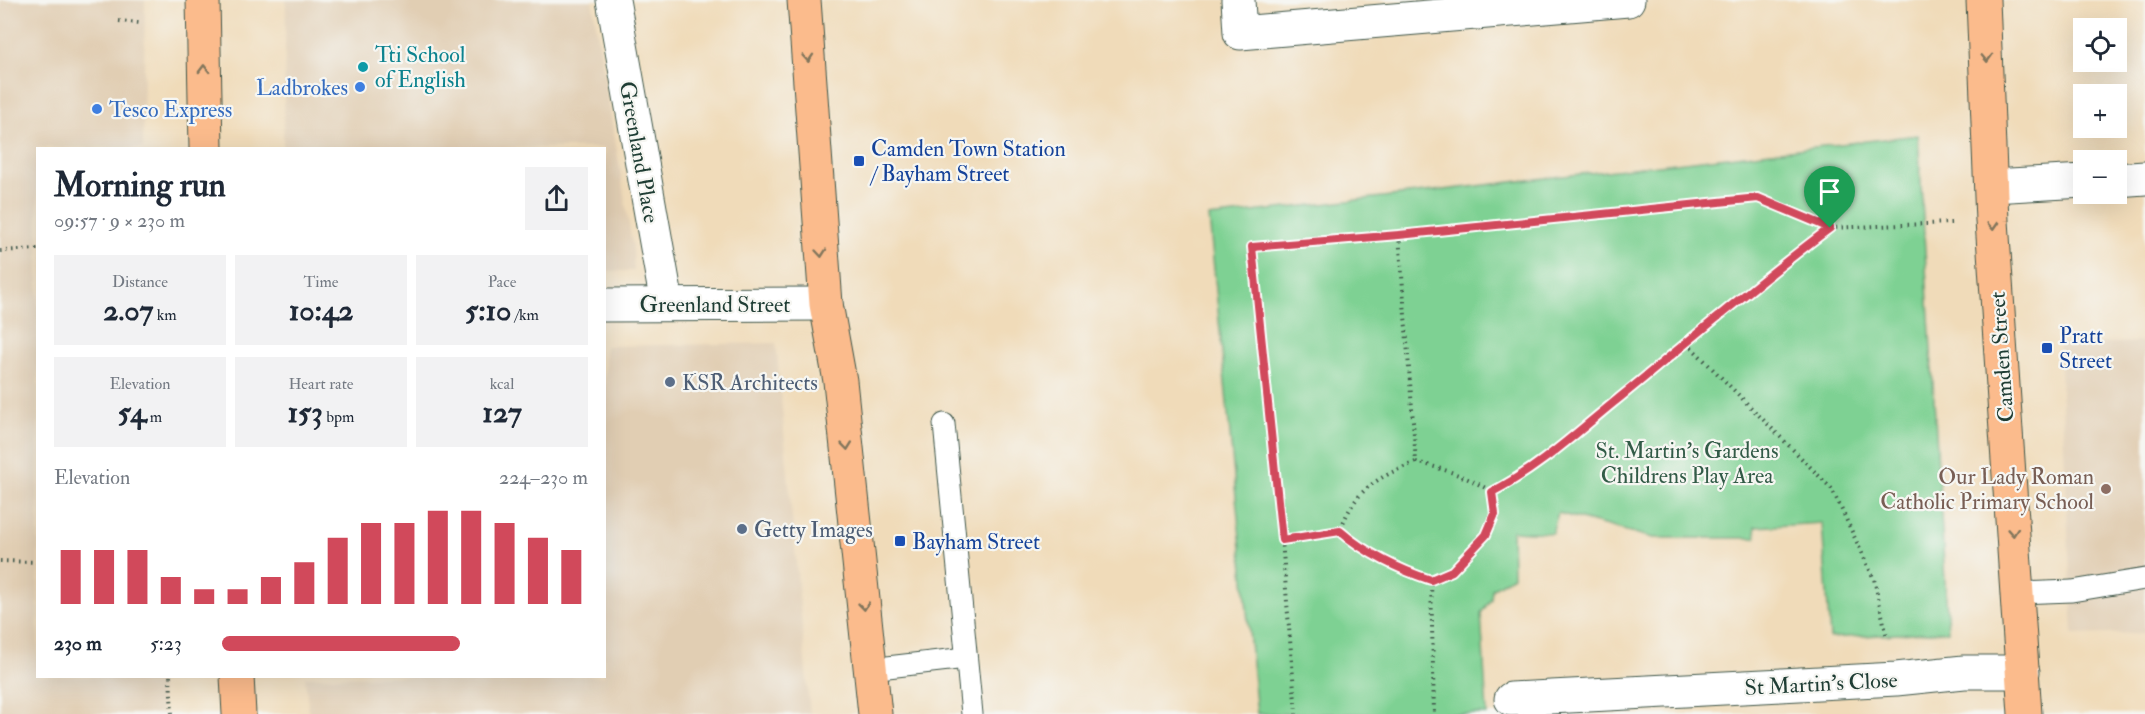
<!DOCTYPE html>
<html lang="en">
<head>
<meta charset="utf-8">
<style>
  :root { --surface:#fff; --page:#f2f2f3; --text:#1f2937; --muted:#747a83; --accent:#d1495b }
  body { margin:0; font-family:"IM FELL Double Pica",serif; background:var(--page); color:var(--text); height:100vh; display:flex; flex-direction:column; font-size:22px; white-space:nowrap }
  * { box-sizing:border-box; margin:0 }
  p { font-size:20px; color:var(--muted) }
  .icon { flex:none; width:33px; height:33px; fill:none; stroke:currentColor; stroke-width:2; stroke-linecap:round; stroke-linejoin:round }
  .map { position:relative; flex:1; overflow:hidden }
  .drawer { position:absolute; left:36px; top:147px; width:570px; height:531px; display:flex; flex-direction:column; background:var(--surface); border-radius:0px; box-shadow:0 6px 24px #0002 }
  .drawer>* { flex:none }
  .buttons { position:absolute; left:2073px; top:18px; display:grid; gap:12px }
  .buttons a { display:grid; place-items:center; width:54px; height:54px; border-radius:0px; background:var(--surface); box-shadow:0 6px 24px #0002; font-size:30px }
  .pin { position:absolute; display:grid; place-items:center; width:51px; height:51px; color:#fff; margin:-62px -26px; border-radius:50% 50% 50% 0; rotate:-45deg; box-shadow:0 0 6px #0007 }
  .pin .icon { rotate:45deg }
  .round { display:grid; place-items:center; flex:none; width:63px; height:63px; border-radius:0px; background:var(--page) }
  .summary { display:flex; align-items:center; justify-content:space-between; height:102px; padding:0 18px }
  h1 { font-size:33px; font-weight:700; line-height:45px }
  .metrics { display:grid; grid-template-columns:repeat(3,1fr); gap:9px; height:102px; padding:6px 18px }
  .metrics div { display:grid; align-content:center; border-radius:0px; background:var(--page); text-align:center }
  .metrics b { font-size:30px; font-weight:700 }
  .metrics small { font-size:16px; font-weight:400 }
  .metrics p { font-size:16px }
  .chart { height:168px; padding:12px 18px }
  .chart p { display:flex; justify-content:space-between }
  .chart svg { width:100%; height:108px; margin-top:6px; stroke:var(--accent); stroke-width:6 }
  ul { padding:0 18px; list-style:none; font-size:20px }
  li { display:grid; grid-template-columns:96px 72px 1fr; align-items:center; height:45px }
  li i { height:15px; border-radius:8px; background:var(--accent) }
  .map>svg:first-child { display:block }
  .built { fill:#e1ceb3 }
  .park { fill:#7ed193; stroke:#4e8764; stroke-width:1.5 }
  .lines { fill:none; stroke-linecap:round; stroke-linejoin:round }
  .lane-casing { stroke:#3e5548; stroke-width:23 }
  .street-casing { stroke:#3e5548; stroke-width:35 }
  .primary-casing { stroke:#3e5548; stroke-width:35 }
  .highway-casing { stroke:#3e5548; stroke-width:35 }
  .path { stroke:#3e5548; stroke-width:4; stroke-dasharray:1.5 4.5; stroke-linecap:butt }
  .lane { stroke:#fff; stroke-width:21 }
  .street { stroke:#fff; stroke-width:33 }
  .primary { stroke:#fbbb8c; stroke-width:33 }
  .highway { stroke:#fbbb8c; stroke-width:33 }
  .oneway { stroke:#82765c }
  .route-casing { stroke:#fff; stroke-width:12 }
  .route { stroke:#d1495b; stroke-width:8 }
  .culture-dot { fill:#0f9aa8; stroke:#f6f6f2; stroke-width:2 }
  .shop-dot { fill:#3f7fe0; stroke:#f6f6f2; stroke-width:2 }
  .transit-dot { fill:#1a4fb4; stroke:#f6f6f2; stroke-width:2 }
  .service-dot { fill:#5c6f8a; stroke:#f6f6f2; stroke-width:2 }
  .education-dot { fill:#8d6e63; stroke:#f6f6f2; stroke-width:2 }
  .labels { text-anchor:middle; stroke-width:4.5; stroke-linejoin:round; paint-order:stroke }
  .culture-label { font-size:22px; fill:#0d838f; stroke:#f6f6f2; text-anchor:start }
  .shop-label { font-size:22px; fill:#366cbe; stroke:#f6f6f2; text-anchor:end }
  .transit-label { font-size:22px; fill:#164399; stroke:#f6f6f2; text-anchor:start }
  .street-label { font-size:22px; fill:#1f3d34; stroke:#f6f6f2 }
  .service-label { font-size:22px; fill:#4e5e75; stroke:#f6f6f2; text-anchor:start }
  .park-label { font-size:22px; fill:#325b47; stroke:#f6f6f2 }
  .education-label { font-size:22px; fill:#785e54; stroke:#f6f6f2; text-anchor:end }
</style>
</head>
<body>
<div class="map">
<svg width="2145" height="714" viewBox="0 0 2145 714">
  <rect width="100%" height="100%" fill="#f6f6f2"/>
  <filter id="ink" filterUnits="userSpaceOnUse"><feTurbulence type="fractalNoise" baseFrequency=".0167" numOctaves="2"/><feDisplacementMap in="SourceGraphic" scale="12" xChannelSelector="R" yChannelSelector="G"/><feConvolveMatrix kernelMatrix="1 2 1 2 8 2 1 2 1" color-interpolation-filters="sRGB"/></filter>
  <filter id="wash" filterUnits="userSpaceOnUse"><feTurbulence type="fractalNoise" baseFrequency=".008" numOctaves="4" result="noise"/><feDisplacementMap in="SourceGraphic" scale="24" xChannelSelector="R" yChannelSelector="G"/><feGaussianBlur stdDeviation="1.35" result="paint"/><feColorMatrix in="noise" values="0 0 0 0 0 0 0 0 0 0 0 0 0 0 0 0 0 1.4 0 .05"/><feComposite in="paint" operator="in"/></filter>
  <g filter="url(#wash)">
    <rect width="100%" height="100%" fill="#f0dbb9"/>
    <g class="built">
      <polygon points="0,0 145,0 143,148 38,148 38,676 160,677 162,714 0,714"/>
      <polygon points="286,0 592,0 633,249 634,271 605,271 604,148 283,148"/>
      <polygon points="2145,342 2145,633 2073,635 2059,344"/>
      <polygon points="776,343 810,714 309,714 305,677 604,676 605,346"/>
    </g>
    <polygon class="park" points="1918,135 1948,631 1830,638 1822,523 1755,527 1756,538 1653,538 1558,513 1552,533 1512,531 1513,576 1492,589 1491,599 1481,613 1487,714 1257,714 1209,217"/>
  </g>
  <g filter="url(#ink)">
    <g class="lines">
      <g class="lane-casing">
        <g id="lane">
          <polyline points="944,424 972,714"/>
          <polyline points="2017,593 2072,591 2145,579"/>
          <polyline points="870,669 966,658"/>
        </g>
      </g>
      <g class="street-casing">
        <g id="street">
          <polyline points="613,0 667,304"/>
          <polyline points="1238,0 1240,33 1628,0"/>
          <polyline points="2116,180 2145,178"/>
          <polyline points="1992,186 2084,181"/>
          <polyline points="604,305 826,304"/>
          <polyline points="1511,699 1896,679 1964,672 2023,672"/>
        </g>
      </g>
      <g class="primary-casing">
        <polyline id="primary" points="804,0 826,304 840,381 875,714"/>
      </g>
      <g class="highway-casing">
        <g id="highway">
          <polyline points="203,0 206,148"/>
          <polyline points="1983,0 1992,221 2025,714"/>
          <polyline points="237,676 239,714"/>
        </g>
      </g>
      <g class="path">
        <polyline points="119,21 140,23"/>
        <path d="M1399 235 1416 462C1376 478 1355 489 1340 531L1282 540 1252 247Z"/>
        <polyline points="1399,235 1758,197 1830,228"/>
        <polyline points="0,251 38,249"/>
        <polyline points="1687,343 1832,489 1874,579 1887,637"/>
        <path d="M1416 462C1444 469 1467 476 1492 492"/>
        <path d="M1340 531C1365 553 1400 570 1431 580L1434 714"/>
        <polyline points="1282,540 1296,714"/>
        <polyline points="0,561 38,562"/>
        <path d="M1431 580C1457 569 1488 545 1494 515 1496 508 1493 499 1492 492L1544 459 1759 281 1830 228 1952 223"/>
        <polyline points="170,676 172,714"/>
      </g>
      <use href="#lane" class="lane"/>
      <use href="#street" class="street"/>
      <use href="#primary" class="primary"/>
      <use href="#highway" class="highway"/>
    </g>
    <defs><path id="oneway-chevron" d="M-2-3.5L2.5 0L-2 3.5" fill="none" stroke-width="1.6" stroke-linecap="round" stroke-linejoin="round" transform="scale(1.5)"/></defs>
    <g class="oneway">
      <use href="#oneway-chevron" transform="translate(808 58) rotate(86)"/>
      <use href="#oneway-chevron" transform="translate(1987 58) rotate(88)"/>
      <use href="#oneway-chevron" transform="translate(204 69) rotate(-91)"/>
      <use href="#oneway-chevron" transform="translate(1993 226) rotate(87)"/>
      <use href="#oneway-chevron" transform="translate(821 253) rotate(85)"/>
      <use href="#oneway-chevron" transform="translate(847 446) rotate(84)"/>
      <use href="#oneway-chevron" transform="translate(2013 532) rotate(86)"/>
      <use href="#oneway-chevron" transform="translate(864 606) rotate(84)"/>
    </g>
  </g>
  <g class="lines" filter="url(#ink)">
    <g class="route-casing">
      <path id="route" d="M1758 198 1830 228C1756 283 1686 344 1613 403 1575 434 1537 469 1492 492L1495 514 1486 535 1452 571 1431 580C1400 570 1365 553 1340 531L1282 540 1252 247 1399 235Z"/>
    </g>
    <use href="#route" class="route"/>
  </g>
  <circle class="culture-dot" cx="363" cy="67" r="6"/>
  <g class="shop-dot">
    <circle cx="360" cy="87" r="6"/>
    <circle cx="97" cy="109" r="6"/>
  </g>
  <g class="transit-dot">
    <rect x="853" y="155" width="12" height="12" rx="3"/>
    <rect x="2041" y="342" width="12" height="12" rx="3"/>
    <rect x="894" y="535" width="12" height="12" rx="3"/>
  </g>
  <g class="service-dot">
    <circle cx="670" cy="382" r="6"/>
    <circle cx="742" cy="529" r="6"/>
  </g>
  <circle class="education-dot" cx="2106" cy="489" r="6"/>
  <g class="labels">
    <g class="culture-label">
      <text x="375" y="62">Tti School<tspan x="375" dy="25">of English</tspan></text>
    </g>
    <g class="shop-label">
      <text x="348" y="95">Ladbrokes</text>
      <text x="109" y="117" text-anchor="start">Tesco Express</text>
    </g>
    <g class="transit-label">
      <text x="871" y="156">Camden Town Station<tspan x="871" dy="25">/ Bayham Street</tspan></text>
      <text x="2059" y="343">Pratt<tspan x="2059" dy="25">Street</tspan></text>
      <text x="912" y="549">Bayham Street</text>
    </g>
    <g class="street-label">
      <text transform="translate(640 152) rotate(80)" y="8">Greenland Place</text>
      <text x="715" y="312">Greenland Street</text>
      <text transform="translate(2001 357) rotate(-94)" y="8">Camden Street</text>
      <text transform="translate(1821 683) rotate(-3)" y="8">St Martin's Close</text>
    </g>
    <g class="service-label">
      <text x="682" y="390">KSR Architects</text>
      <text x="754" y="537">Getty Images</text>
    </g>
    <g class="park-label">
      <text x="1687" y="458">St. Martin's Gardens<tspan x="1687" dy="25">Childrens Play Area</tspan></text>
    </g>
    <g class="education-label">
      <text x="2094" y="484">Our Lady Roman<tspan x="2094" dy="25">Catholic Primary School</tspan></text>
    </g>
  </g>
</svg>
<div class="buttons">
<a><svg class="icon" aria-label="locate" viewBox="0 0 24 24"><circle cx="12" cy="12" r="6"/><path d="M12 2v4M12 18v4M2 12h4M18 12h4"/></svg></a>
<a>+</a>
<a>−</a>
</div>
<div class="pin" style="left:1830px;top:228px;background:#1e9e55"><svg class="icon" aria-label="arrive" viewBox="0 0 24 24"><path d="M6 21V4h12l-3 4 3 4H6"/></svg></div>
<section class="drawer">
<div class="summary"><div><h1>Morning run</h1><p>09:57 · 9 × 230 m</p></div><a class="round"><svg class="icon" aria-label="share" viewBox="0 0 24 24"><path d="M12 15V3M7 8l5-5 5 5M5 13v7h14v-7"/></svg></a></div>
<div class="metrics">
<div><p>Distance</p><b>2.07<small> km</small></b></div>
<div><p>Time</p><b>10:42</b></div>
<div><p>Pace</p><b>5:10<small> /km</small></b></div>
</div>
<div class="metrics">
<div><p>Elevation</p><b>54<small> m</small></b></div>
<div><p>Heart rate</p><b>153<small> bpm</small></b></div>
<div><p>kcal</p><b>127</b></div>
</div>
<div class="chart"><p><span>Elevation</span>224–230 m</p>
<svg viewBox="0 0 160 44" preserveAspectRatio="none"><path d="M5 44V22M15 44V22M25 44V22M35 44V33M45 44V38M55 44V38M65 44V33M75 44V27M85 44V17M95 44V11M105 44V11M115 44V6M125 44V6M135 44V11M145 44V17M155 44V22"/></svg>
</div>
<ul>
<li><b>230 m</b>5:23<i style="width:65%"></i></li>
</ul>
</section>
</div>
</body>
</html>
